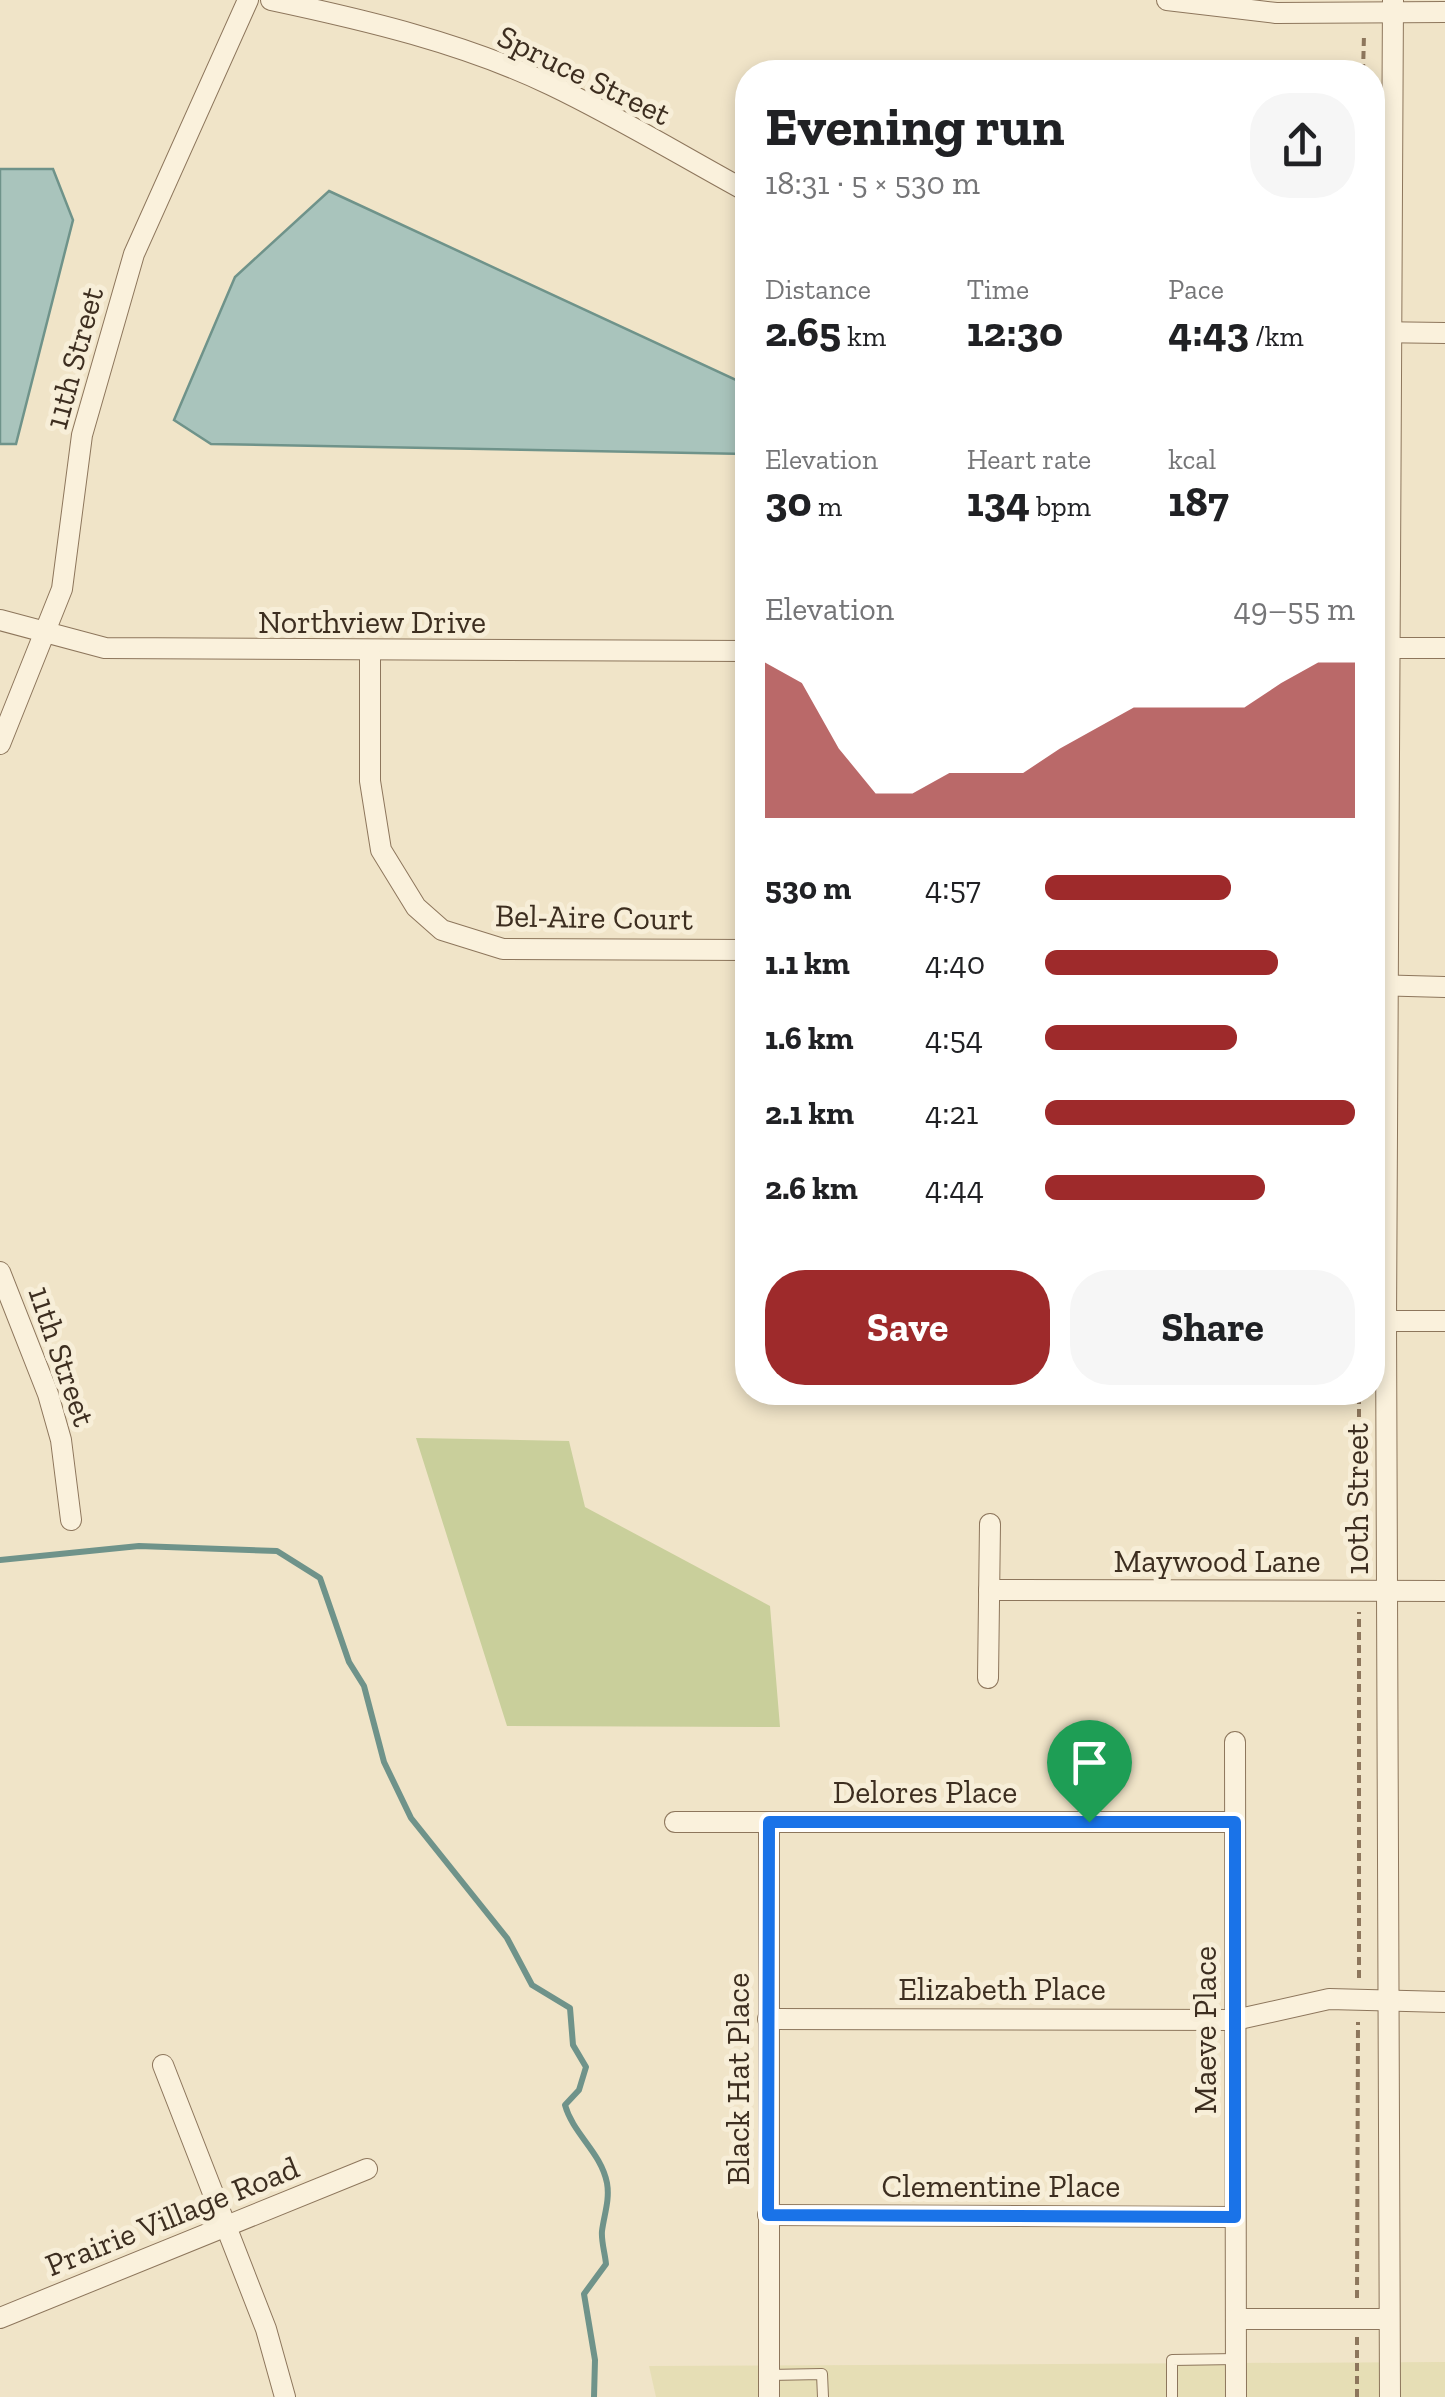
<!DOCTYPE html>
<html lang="en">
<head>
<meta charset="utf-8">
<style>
  :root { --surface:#fff; --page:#f6f6f6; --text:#202124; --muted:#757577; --accent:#9e2a2b }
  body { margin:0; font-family:"Zilla Slab",serif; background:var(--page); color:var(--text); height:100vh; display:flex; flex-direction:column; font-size:38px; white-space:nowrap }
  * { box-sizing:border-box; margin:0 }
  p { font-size:32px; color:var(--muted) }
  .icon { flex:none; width:55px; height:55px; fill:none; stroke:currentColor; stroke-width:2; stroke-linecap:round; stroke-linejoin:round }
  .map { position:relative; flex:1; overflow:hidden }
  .sheet { position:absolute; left:735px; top:60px; width:650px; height:1345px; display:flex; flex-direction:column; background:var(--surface); border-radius:40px; box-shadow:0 5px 15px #0003 }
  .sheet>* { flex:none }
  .pin { position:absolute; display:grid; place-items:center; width:85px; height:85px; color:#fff; margin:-102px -42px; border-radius:50% 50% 50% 0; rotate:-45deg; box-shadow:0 0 10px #0007 }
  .pin .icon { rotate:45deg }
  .round { display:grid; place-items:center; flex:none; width:105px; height:105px; border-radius:40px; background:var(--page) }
  .overview { display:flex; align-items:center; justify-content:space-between; height:170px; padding:0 30px }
  h1 { font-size:55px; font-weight:700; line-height:75px }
  .figures { display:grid; grid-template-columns:repeat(3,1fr); gap:15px; height:170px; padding:10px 30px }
  .figures div { display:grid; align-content:center }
  .figures b { font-size:42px; font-weight:700 }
  .figures small { font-size:28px; font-weight:400 }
  .figures p { font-size:28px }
  .chart { height:280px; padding:20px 30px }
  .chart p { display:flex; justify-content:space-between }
  .chart svg { width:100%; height:180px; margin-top:10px; fill:var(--accent); opacity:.7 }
  .button { display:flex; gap:20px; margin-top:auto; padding:20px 30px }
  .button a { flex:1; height:115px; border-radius:40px; background:var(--accent); color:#fff; font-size:40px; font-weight:700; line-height:115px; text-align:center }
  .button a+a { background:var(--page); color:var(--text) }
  ul { padding:0 30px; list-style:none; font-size:32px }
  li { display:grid; grid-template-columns:160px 120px 1fr; align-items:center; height:75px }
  li i { height:25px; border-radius:12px; background:var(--accent) }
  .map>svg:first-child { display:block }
  .farmland { fill:#e6deb5 }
  .green { fill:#c9cf9b }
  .water { fill:#a9c4bc; stroke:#6f938a; stroke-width:2.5 }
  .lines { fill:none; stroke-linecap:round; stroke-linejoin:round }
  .stream { stroke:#6f938a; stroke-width:6 }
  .service-casing { stroke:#8d765c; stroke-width:12 }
  .minor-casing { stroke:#8d765c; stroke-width:22 }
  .path { stroke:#8d765c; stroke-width:4; stroke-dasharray:8 5; stroke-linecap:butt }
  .service { stroke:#faf1dc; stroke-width:10 }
  .minor { stroke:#faf1dc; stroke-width:20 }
  .route-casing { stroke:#fff; stroke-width:20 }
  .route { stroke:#1a73e8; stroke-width:12 }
  .labels { text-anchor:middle; stroke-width:10; stroke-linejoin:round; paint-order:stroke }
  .street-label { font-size:32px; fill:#3d2e20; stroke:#f7eed8 }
</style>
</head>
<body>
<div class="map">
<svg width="1445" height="2397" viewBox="0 0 1445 2397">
  <rect width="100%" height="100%" fill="#f0e4c8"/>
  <polygon class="farmland" points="1445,2362 1445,2397 656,2397 649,2366"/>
  <polygon class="green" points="416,1438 569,1441 585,1507 770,1606 780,1727 507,1726"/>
  <g class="water">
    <polygon points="0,169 53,169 73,220 16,444 0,444"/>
    <polygon points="329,191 747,385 747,454 211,444 174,420 235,277"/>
  </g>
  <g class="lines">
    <path class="stream" d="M0 1560 139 1546 277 1551 320 1578 349 1662 364 1686 384 1762 411 1818 507 1938 532 1985 570 2008 573 2045 586 2067 579 2090 565 2105C573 2134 601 2152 607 2183 610 2200 604 2215 602 2231 601 2241 605 2253 606 2264L584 2294 595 2360 594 2397"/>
    <g class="service-casing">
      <g id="service">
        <polyline points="769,2375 822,2374 823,2397"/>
        <polyline points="1172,2397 1172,2360 1236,2359"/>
      </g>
    </g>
    <g class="minor-casing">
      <g id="minor">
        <path d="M271 0C365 20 463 43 551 85 618 117 682 156 748 192"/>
        <polyline points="1167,0 1276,13 1445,12"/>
        <polyline points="1372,332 1445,333"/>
        <polyline points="0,620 105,648 748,651"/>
        <polyline points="1372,648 1445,648"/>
        <polyline points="370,653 370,781 381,850 416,907 442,930 503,949 748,950"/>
        <polyline points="0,744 62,589 82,435 134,254 248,0"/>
        <polyline points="1372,985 1445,987"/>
        <polyline points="0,1272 48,1394 61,1440 71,1520"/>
        <polyline points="1374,1321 1445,1321"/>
        <polyline points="989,1590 1445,1591"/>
        <polyline points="988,1678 990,1524"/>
        <polyline points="1235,1742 1236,2397"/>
        <polyline points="675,1822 1235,1822"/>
        <polyline points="769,1822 769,2397"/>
        <polyline points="768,2019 1235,2020 1329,1999 1445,2002"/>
        <polyline points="163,2065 266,2329 285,2397"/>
        <polyline points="768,2215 1235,2217"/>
        <polyline points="0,2318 367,2169"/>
        <polyline points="1236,2319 1389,2319"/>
        <polyline points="1390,2397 1386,1321 1393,0"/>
      </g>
    </g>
    <g class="path">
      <polyline points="1363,72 1364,35"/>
      <polyline points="1359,1573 1359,1392"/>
      <polyline points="1359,1978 1359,1612"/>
      <polyline points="1357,2298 1358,2022"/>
      <polyline points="1357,2397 1357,2337"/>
    </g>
    <use href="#service" class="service"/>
    <use href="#minor" class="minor"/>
  </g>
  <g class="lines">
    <g class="route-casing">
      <polygon id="route" points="769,1822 1235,1822 1235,2217 768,2215"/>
    </g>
    <use href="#route" class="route"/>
  </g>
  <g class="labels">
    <g class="street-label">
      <text transform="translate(584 75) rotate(26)" y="11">Spruce Street</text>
      <text transform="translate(74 358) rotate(-75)" y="11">11th Street</text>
      <text x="372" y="633">Northview Drive</text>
      <text transform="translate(594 917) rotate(1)" y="11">Bel-Aire Court</text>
      <text transform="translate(62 1356) rotate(71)" y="11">11th Street</text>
      <text transform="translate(1357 1499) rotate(-90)" y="11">10th Street</text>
      <text x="1217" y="1572">Maywood Lane</text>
      <text x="925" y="1803">Delores Place</text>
      <text x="1002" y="2000">Elizabeth Place</text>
      <text transform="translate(1205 2030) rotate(-90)" y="11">Maeve Place</text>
      <text transform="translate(738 2079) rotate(-90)" y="11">Black Hat Place</text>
      <text x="1001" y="2197">Clementine Place</text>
      <text transform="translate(172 2216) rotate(-22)" y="11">Prairie Village Road</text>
    </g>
  </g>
</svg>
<div class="pin" style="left:1089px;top:1822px;background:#1e9e55"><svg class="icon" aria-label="arrive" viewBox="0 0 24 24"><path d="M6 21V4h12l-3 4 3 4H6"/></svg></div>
<section class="sheet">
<div class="overview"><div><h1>Evening run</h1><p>18:31 · 5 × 530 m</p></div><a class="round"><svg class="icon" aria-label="share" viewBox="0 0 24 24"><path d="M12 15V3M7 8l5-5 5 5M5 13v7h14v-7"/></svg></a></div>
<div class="figures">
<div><p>Distance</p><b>2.65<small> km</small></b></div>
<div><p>Time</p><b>12:30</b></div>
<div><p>Pace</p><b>4:43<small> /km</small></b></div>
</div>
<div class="figures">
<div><p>Elevation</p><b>30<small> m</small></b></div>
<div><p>Heart rate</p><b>134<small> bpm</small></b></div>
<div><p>kcal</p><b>187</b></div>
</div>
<div class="chart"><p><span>Elevation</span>49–55 m</p>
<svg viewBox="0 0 160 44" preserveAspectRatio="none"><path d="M0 44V6L10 11L20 27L30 38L40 38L50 33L60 33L70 33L80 27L90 22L100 17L110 17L120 17L130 17L140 11L150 6L160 6V44z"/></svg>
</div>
<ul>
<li><b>530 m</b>4:57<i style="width:60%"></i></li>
<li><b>1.1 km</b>4:40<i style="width:75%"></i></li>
<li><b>1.6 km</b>4:54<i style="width:62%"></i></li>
<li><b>2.1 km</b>4:21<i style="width:100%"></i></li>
<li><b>2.6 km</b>4:44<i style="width:71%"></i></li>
</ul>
<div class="button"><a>Save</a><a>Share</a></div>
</section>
</div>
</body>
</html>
